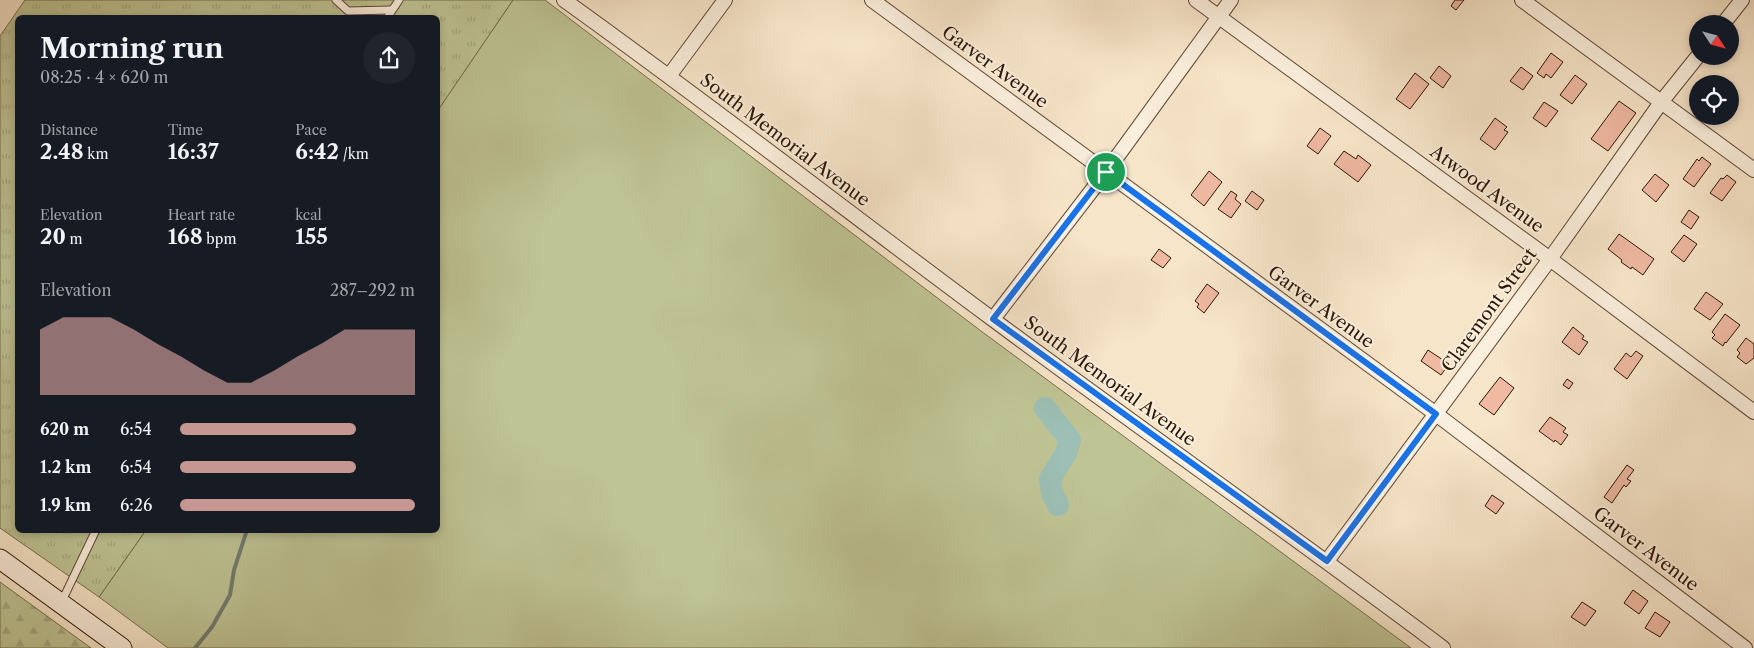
<!DOCTYPE html>
<html lang="en">
<head>
<meta charset="utf-8">
<style>
  :root { --surface:#171b24; --page:#20242c; --text:#f1f3f6; --muted:#9ea1a6; --accent:#c59692 }
  body { margin:0; font-family:"Libre Caslon Text",serif; background:var(--page); color:var(--text); height:100vh; display:flex; flex-direction:column; font-size:19px; white-space:nowrap }
  * { box-sizing:border-box; margin:0 }
  p { font-size:16px; color:var(--muted) }
  .icon { flex:none; width:28px; height:28px; fill:none; stroke:currentColor; stroke-width:2; stroke-linecap:round; stroke-linejoin:round }
  .map { position:relative; flex:1; overflow:hidden }
  .details { position:absolute; left:15px; top:15px; width:425px; height:518px; display:flex; flex-direction:column; background:var(--surface); border-radius:8px; box-shadow:0 2px 8px #0003 }
  .details>* { flex:none }
  .needle { width:32px; rotate:126deg }
  .controls { position:absolute; left:1689px; top:15px; display:grid; gap:10px }
  .controls a { display:grid; place-items:center; width:50px; height:50px; border-radius:50%; background:var(--surface); box-shadow:0 2px 8px #0003; font-size:25px }
  .pin { position:absolute; display:grid; place-items:center; width:42px; height:42px; color:#fff; margin:-21px; border:2px solid #fff; border-radius:50%; box-shadow:0 1px 5px #0007 }
  .round { display:grid; place-items:center; flex:none; width:52px; height:52px; border-radius:26px; background:var(--page) }
  .head { display:flex; align-items:center; justify-content:space-between; height:85px; padding:0 25px }
  h1 { font-size:28px; font-weight:700; line-height:38px }
  .metrics { display:grid; grid-template-columns:repeat(3,1fr); gap:8px; height:85px; padding:5px 25px }
  .metrics div { display:grid; align-content:center }
  .metrics b { font-size:21px; font-weight:700 }
  .metrics small { font-size:14px; font-weight:400 }
  .metrics p { font-size:14px }
  .chart { height:140px; padding:10px 25px }
  .chart p { display:flex; justify-content:space-between }
  .chart svg { width:100%; height:90px; margin-top:5px; fill:var(--accent); opacity:.7 }
  ul { padding:0 25px; list-style:none; font-size:16px }
  li { display:grid; grid-template-columns:80px 60px 1fr; align-items:center; height:38px }
  li i { height:12px; border-radius:6px; background:var(--accent) }
  .map>svg:first-child { display:block }
  .green { fill:#bfc495; stroke:#766e4d }
  .forest { fill:url(#forest-firs); stroke:#766e4d }
  .park { fill:url(#park-tufts); stroke:#766e4d }
  .lines { fill:none; stroke-linecap:round; stroke-linejoin:round }
  .stream { stroke:#717c6f; stroke-width:4 }
  .river { stroke:#9dbfb5; stroke-width:22 }
  .building { fill:#efb9a2; stroke:#2e1705 }
  .lane-casing { stroke:#604a36; stroke-width:9 }
  .street-casing { stroke:#604a36; stroke-width:16 }
  .secondary-casing { stroke:#2e1705; stroke-width:21 }
  .lane { stroke:#faeedc; stroke-width:7 }
  .street { stroke:#faeedc; stroke-width:14 }
  .secondary { stroke:#faeedc; stroke-width:19 }
  .route-casing { stroke:#fff; stroke-width:10 }
  .route { stroke:#1a73e8; stroke-width:6 }
  .labels { text-anchor:middle; stroke-width:4; stroke-linejoin:round; paint-order:stroke }
  .street-label { font-size:18px; fill:#2e1705; stroke:#faeedc }
</style>
</head>
<body>
<div class="map">
<svg width="1754" height="648" viewBox="0 0 1754 648">
  <defs>
    <pattern id="forest-firs" width="22" height="20" patternUnits="userSpaceOnUse" patternTransform="scale(1.25)"><rect width="22" height="20" fill="#bfc495"/><path d="M5 1l3.5 6h-7zM16 11l3.5 6h-7z" fill="#a4a87f"/></pattern>
    <pattern id="park-tufts" width="24" height="20" patternUnits="userSpaceOnUse" patternTransform="scale(1.25)"><rect width="24" height="20" fill="#bfc495"/><path d="M3 7l-1-3M5 7V3M7 7l1-3M15 17l-1-3M17 17v-4M19 17l1-3" fill="none" stroke="#a4a87f"/></pattern>
  </defs>
  <rect width="100%" height="100%" fill="#f7e5c9"/>
  <filter id="stains"><feTurbulence type="fractalNoise" baseFrequency=".004" numOctaves="4"/><feColorMatrix values="0 0 0 0 .2 0 0 0 0 .09 0 0 0 0 .02 0 0 0 .5 -.17"/></filter>
  <radialGradient id="worn" r=".72"><stop offset=".6" stop-color="#630" stop-opacity="0"/><stop offset="1" stop-color="#630" stop-opacity=".3"/></radialGradient>
  <polygon class="green" points="513,0 545,0 981,331 1411,648 168,648 99,597 146,530 438,530 438,110"/>
  <polygon class="forest" points="0,582 91,648 0,648"/>
  <polygon class="park" points="25,0 513,0 438,110 438,18 18,18 18,530 146,530 99,597 0,528 0,36"/>
  <g class="lines">
    <polyline class="stream" points="195,648 212,627 230,595 234,570 247,530"/>
    <polyline class="river" points="1045,408 1070,440 1066,453 1050,479 1052,493 1058,505"/>
  </g>
  <g class="building">
    <polygon points="1455,0 1464,0 1456,10 1451,6"/>
    <polygon points="1551,53 1563,62 1551,78 1546,74 1544,78 1537,73"/>
    <polygon points="1439,66 1451,76 1443,88 1430,78"/>
    <polygon points="1521,67 1533,76 1523,90 1510,81"/>
    <polygon points="1415,73 1429,84 1410,109 1396,99"/>
    <polygon points="1575,75 1587,84 1572,104 1560,95"/>
    <polygon points="1619,101 1636,113 1608,151 1591,139"/>
    <polygon points="1544,102 1558,111 1546,127 1533,118"/>
    <polygon points="1495,118 1507,127 1504,130 1508,132 1495,150 1480,139"/>
    <polygon points="1320,128 1331,136 1318,154 1307,146"/>
    <polygon points="1344,151 1356,159 1358,155 1371,165 1358,182 1334,164"/>
    <polygon points="1702,157 1711,164 1694,187 1683,179 1697,159 1699,161"/>
    <polygon points="1209,171 1222,182 1204,206 1191,195"/>
    <polygon points="1655,174 1669,185 1656,202 1642,190"/>
    <polygon points="1727,175 1736,182 1722,201 1710,193 1721,178 1723,179"/>
    <polygon points="1231,191 1237,195 1235,199 1241,204 1231,218 1218,209"/>
    <polygon points="1252,191 1264,200 1257,210 1245,201"/>
    <polygon points="1689,210 1699,217 1691,229 1681,222"/>
    <polygon points="1619,234 1654,259 1643,275 1632,267 1631,269 1621,262 1622,260 1608,249"/>
    <polygon points="1684,235 1697,244 1684,262 1671,252"/>
    <polygon points="1159,249 1171,258 1163,268 1151,260"/>
    <polygon points="1207,284 1219,293 1204,313 1197,307 1199,304 1195,301"/>
    <polygon points="1706,292 1723,304 1710,320 1694,309"/>
    <polygon points="1725,314 1740,325 1726,343 1725,342 1723,346 1712,338 1715,335 1712,332"/>
    <polygon points="1573,327 1584,336 1582,339 1588,342 1579,355 1562,342"/>
    <polygon points="1746,338 1754,344 1754,358 1746,364 1737,357 1740,353 1737,350"/>
    <polygon points="1428,350 1449,364 1441,375 1421,361"/>
    <polygon points="1636,351 1643,356 1627,379 1614,369 1626,353 1631,357"/>
    <polygon points="1500,377 1514,388 1494,415 1479,404"/>
    <polygon points="1567,379 1573,383 1569,389 1563,385"/>
    <polygon points="1550,417 1566,428 1563,432 1568,435 1561,445 1555,440 1554,442 1539,431"/>
    <polygon points="1627,465 1634,470 1627,479 1631,481 1626,487 1624,485 1612,503 1604,497"/>
    <polygon points="1492,495 1504,503 1496,514 1485,506"/>
    <polygon points="1633,590 1648,601 1639,614 1624,603"/>
    <polygon points="1582,602 1596,611 1585,626 1571,617"/>
    <polygon points="1655,612 1670,622 1660,637 1645,628"/>
  </g>
  <g class="lines">
    <g class="lane-casing">
      <g id="lane">
        <polyline points="336,0 348,11 391,10"/>
        <polyline points="387,18 399,0"/>
        <polyline points="61,603 96,530"/>
      </g>
    </g>
    <g class="street-casing">
      <g id="street">
        <path d="M564 0C708 103 848 212 991 318 1140 429 1294 536 1443 648"/>
        <polyline points="872,0 1436,414 1745,648"/>
        <polyline points="1196,0 1550,259 1754,412"/>
        <polyline points="1522,0 1754,170"/>
        <polyline points="1723,24 1742,0"/>
        <polyline points="669,76 725,0"/>
        <polyline points="993,319 1106,172 1231,0"/>
        <polyline points="1327,561 1550,259 1662,101 1698,56"/>
      </g>
    </g>
    <g class="secondary-casing">
      <polyline id="secondary" points="0,559 122,648"/>
    </g>
    <use href="#lane" class="lane"/>
    <use href="#street" class="street"/>
    <use href="#secondary" class="secondary"/>
  </g>
  <g class="lines">
    <g class="route-casing">
      <polygon id="route" points="1106,172 1436,414 1327,561 993,319"/>
    </g>
    <use href="#route" class="route"/>
  </g>
  <g class="labels">
    <g class="street-label">
      <text transform="translate(995 67) rotate(36)" y="6">Garver Avenue</text>
      <text transform="translate(785 140) rotate(37)" y="6">South Memorial Avenue</text>
      <text transform="translate(1487 189) rotate(36)" y="6">Atwood Avenue</text>
      <text transform="translate(1321 307) rotate(36)" y="6">Garver Avenue</text>
      <text transform="translate(1489 310) rotate(-54)" y="6">Claremont Street</text>
      <text transform="translate(1110 381) rotate(36)" y="6">South Memorial Avenue</text>
      <text transform="translate(1646 549) rotate(37)" y="6">Garver Avenue</text>
    </g>
  </g>
  <rect width="100%" height="100%" filter="url(#stains)"/>
  <rect width="100%" height="100%" fill="url(#worn)"/>
</svg>
<div class="controls">
<a><svg class="needle" viewBox="-14 -14 28 28"><path d="M0-13l5 13h-10z" fill="#e53935"/><path d="M0 13l5-13h-10z" fill="#9ea1a6"/></svg></a>
<a><svg class="icon" aria-label="locate" viewBox="0 0 24 24"><circle cx="12" cy="12" r="6"/><path d="M12 2v4M12 18v4M2 12h4M18 12h4"/></svg></a>
</div>
<div class="pin" style="left:1106px;top:172px;background:#1e9e55"><svg class="icon" aria-label="arrive" viewBox="0 0 24 24"><path d="M6 21V4h12l-3 4 3 4H6"/></svg></div>
<section class="details">
<div class="head"><div><h1>Morning run</h1><p>08:25 · 4 × 620 m</p></div><a class="round"><svg class="icon" aria-label="share" viewBox="0 0 24 24"><path d="M12 15V3M7 8l5-5 5 5M5 13v7h14v-7"/></svg></a></div>
<div class="metrics">
<div><p>Distance</p><b>2.48<small> km</small></b></div>
<div><p>Time</p><b>16:37</b></div>
<div><p>Pace</p><b>6:42<small> /km</small></b></div>
</div>
<div class="metrics">
<div><p>Elevation</p><b>20<small> m</small></b></div>
<div><p>Heart rate</p><b>168<small> bpm</small></b></div>
<div><p>kcal</p><b>155</b></div>
</div>
<div class="chart"><p><span>Elevation</span>287–292 m</p>
<svg viewBox="0 0 160 44" preserveAspectRatio="none"><path d="M0 44V12L10 6L20 6L30 6L40 12L50 19L60 25L70 32L80 38L90 38L100 32L110 25L120 19L130 12L140 12L150 12L160 12V44z"/></svg>
</div>
<ul>
<li><b>620 m</b>6:54<i style="width:75%"></i></li>
<li><b>1.2 km</b>6:54<i style="width:75%"></i></li>
<li><b>1.9 km</b>6:26<i style="width:100%"></i></li>
</ul>
</section>
</div>
</body>
</html>
